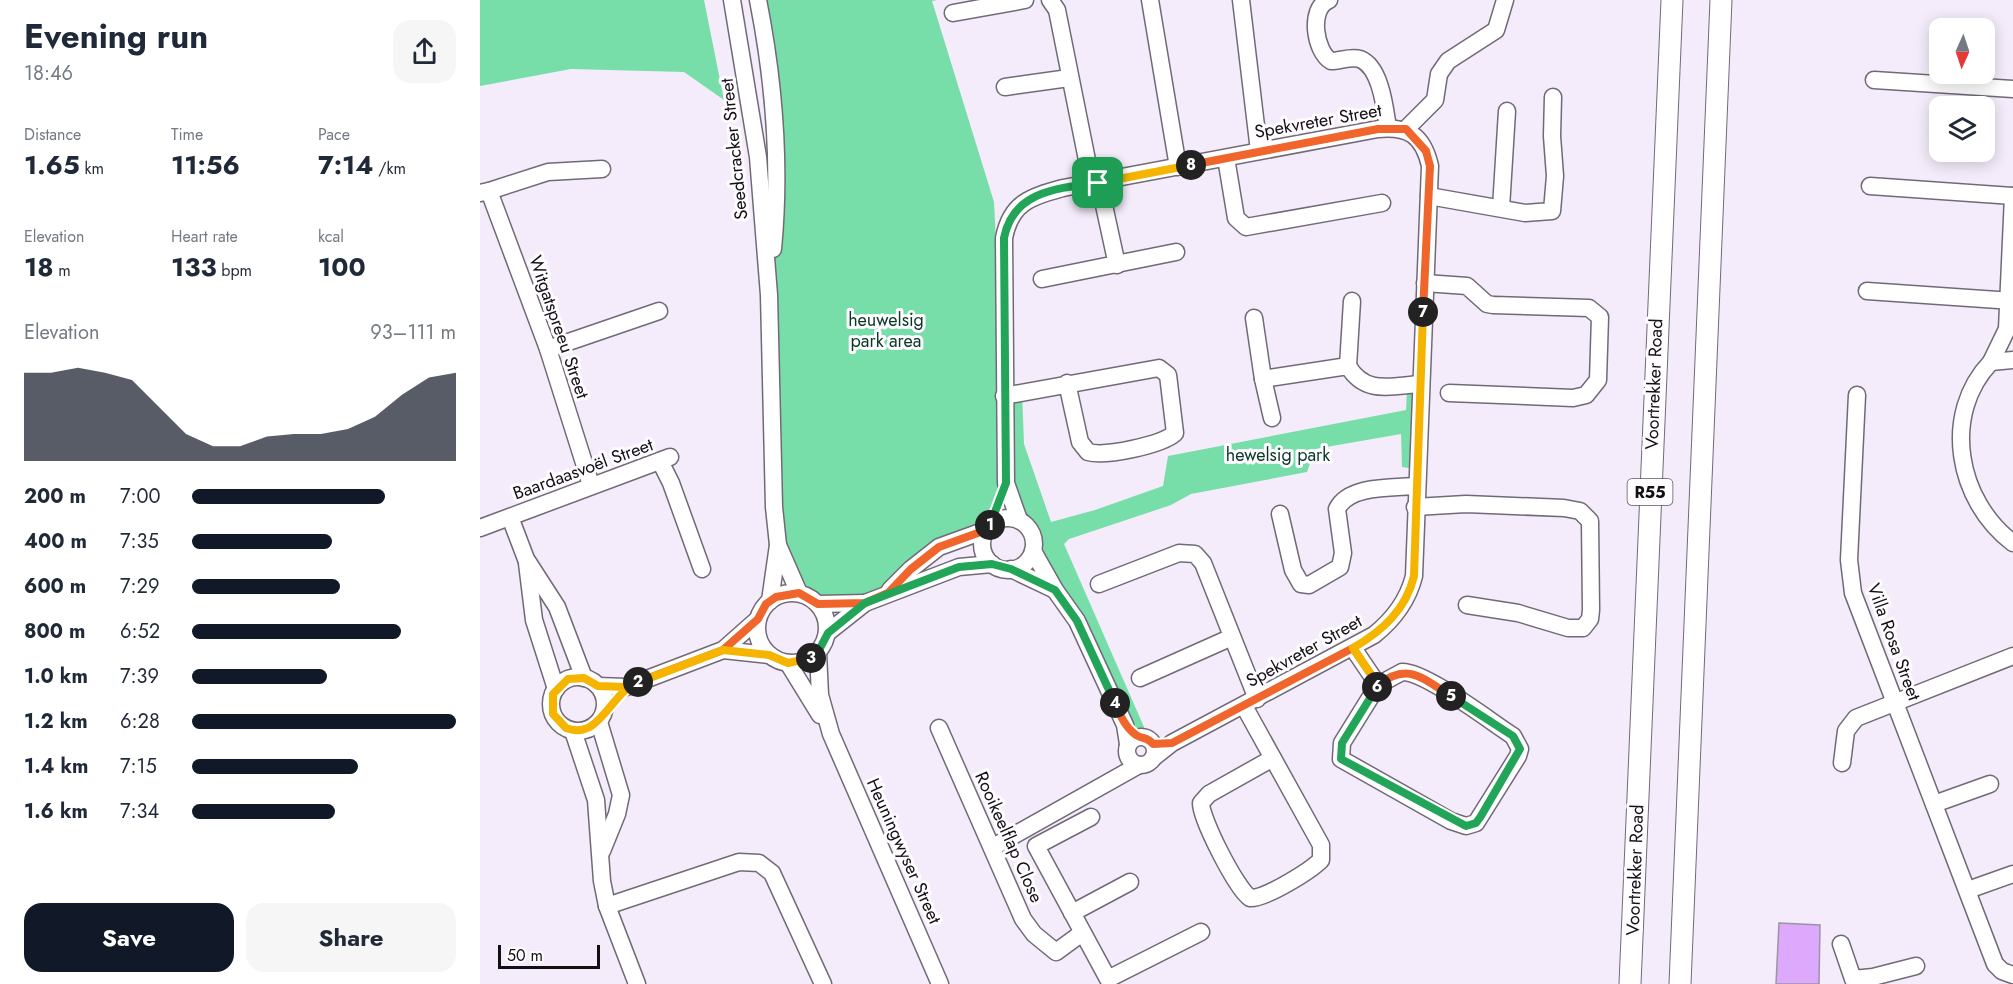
<!DOCTYPE html>
<html lang="en">
<head>
<meta charset="utf-8">
<style>
  :root { --surface:#fff; --page:#f6f6f7; --text:#1f2937; --muted:#747a83; --accent:#111827 }
  body { margin:0; font-family:Jost,sans-serif; background:var(--page); color:var(--text); height:100vh; display:flex; flex-direction:column; font-size:22px; white-space:nowrap }
  * { box-sizing:border-box; margin:0 }
  p { font-size:20px; color:var(--muted) }
  .icon { flex:none; width:33px; height:33px; fill:none; stroke:currentColor; stroke-width:2; stroke-linecap:round; stroke-linejoin:round }
  .map { position:relative; flex:1; overflow:hidden }
  .sheet { display:flex; flex-direction:column; background:var(--surface); width:480px }
  .sheet>* { flex:none }
  .needle { width:39px; rotate:183deg }
  .controls { position:absolute; left:1449px; top:18px; display:grid; gap:12px }
  .controls a { display:grid; place-items:center; width:66px; height:66px; border-radius:12px; background:var(--surface); box-shadow:0 3px 15px #0003; font-size:30px }
  .scale { position:absolute; left:18px; bottom:15px; width:102px; box-sizing:border-box; padding-left:6px; border:3px solid #131015; border-top:0; font-size:16px; line-height:21px; white-space:nowrap; color:#131015; -webkit-text-stroke:4px #fefcff; paint-order:stroke }
  .pin { position:absolute; display:grid; place-items:center; width:51px; height:51px; color:#fff; margin:-26px; border-radius:12px; box-shadow:0 3px 9px #0006 }
  .km { position:absolute; width:30px; height:30px; margin:-15px; border-radius:50%; background:#222; color:#fff; font-size:16px; line-height:30px; text-align:center }
  .round { display:grid; place-items:center; flex:none; width:63px; height:63px; border-radius:18px; background:var(--page) }
  .overview { display:flex; align-items:center; justify-content:space-between; height:102px; padding:0 24px }
  h1 { font-size:33px; font-weight:700; line-height:45px }
  .stats { display:grid; grid-template-columns:repeat(3,1fr); gap:9px; height:102px; padding:6px 24px }
  .stats div { display:grid; align-content:center }
  .stats b { font-size:26px; font-weight:700 }
  .stats small { font-size:16px; font-weight:400 }
  .stats p { font-size:16px }
  .chart { height:168px; padding:12px 24px }
  .chart p { display:flex; justify-content:space-between }
  .chart svg { width:100%; height:108px; margin-top:6px; fill:var(--accent); opacity:.7 }
  .cta { display:flex; gap:12px; margin-top:auto; padding:12px 24px }
  .cta a { flex:1; height:69px; border-radius:18px; background:var(--accent); color:#fff; font-size:24px; font-weight:700; line-height:69px; text-align:center }
  .cta a+a { background:var(--page); color:var(--text) }
  ul { padding:0 24px; list-style:none; font-size:20px }
  li { display:grid; grid-template-columns:96px 72px 1fr; align-items:center; height:45px }
  li i { height:15px; border-radius:8px; background:var(--accent) }
  main { display:flex; flex:1; min-height:0 }
  .map>svg:first-child { display:block }
  .green { fill:#78dea9 }
  .building { fill:#dca9fd; stroke:#9b94a1; stroke-width:1.5 }
  .lines { fill:none; stroke-linecap:round; stroke-linejoin:round }
  .minor-casing { stroke:#716a76; stroke-width:19 }
  .major-casing { stroke:#716a76; stroke-width:23 }
  .minor { stroke:#fff; stroke-width:16 }
  .major { stroke:#fff; stroke-width:21 }
  .split-1-casing { stroke:#fff; stroke-width:12 }
  .split-2-casing { stroke:#fff; stroke-width:12 }
  .split-3-casing { stroke:#fff; stroke-width:12 }
  .split-4-casing { stroke:#fff; stroke-width:12 }
  .split-5-casing { stroke:#fff; stroke-width:12 }
  .split-6-casing { stroke:#fff; stroke-width:12 }
  .split-7-casing { stroke:#fff; stroke-width:12 }
  .split-8-casing { stroke:#fff; stroke-width:12 }
  .split-9-casing { stroke:#fff; stroke-width:12 }
  .split-1 { stroke:#22a559; stroke-width:8 }
  .split-2 { stroke:#f0652b; stroke-width:8 }
  .split-3 { stroke:#f5b400; stroke-width:8 }
  .split-4 { stroke:#22a559; stroke-width:8 }
  .split-5 { stroke:#f0652b; stroke-width:8 }
  .split-6 { stroke:#22a559; stroke-width:8 }
  .split-7 { stroke:#f5b400; stroke-width:8 }
  .split-8 { stroke:#f0652b; stroke-width:8 }
  .split-9 { stroke:#f5b400; stroke-width:8 }
  .labels { text-anchor:middle; stroke-width:6; stroke-linejoin:round; paint-order:stroke }
  .shield { fill:#fefcff; stroke:#5a575b; stroke-width:1.5 }
  .shield-label { font-size:16px; font-weight:bold; fill:#131015 }
  .street-label { font-size:18px; fill:#131015; stroke:#fefcff }
  .park-label { font-size:18px; fill:#093924; stroke:#fefcff }
</style>
</head>
<body>
<main>
<section class="sheet">
<div class="overview"><div><h1>Evening run</h1><p>18:46</p></div><a class="round"><svg class="icon" aria-label="share" viewBox="0 0 24 24"><path d="M12 15V3M7 8l5-5 5 5M5 13v7h14v-7"/></svg></a></div>
<div class="stats">
<div><p>Distance</p><b>1.65<small> km</small></b></div>
<div><p>Time</p><b>11:56</b></div>
<div><p>Pace</p><b>7:14<small> /km</small></b></div>
</div>
<div class="stats">
<div><p>Elevation</p><b>18<small> m</small></b></div>
<div><p>Heart rate</p><b>133<small> bpm</small></b></div>
<div><p>kcal</p><b>100</b></div>
</div>
<div class="chart"><p><span>Elevation</span>93–111 m</p>
<svg viewBox="0 0 160 44" preserveAspectRatio="none"><path d="M0 44V8L10 8L20 6L30 8L40 11L50 22L60 33L70 38L80 38L90 34L100 33L110 33L120 31L130 26L140 17L150 10L160 8V44z"/></svg>
</div>
<ul>
<li><b>200 m</b>7:00<i style="width:73%"></i></li>
<li><b>400 m</b>7:35<i style="width:53%"></i></li>
<li><b>600 m</b>7:29<i style="width:56%"></i></li>
<li><b>800 m</b>6:52<i style="width:79%"></i></li>
<li><b>1.0 km</b>7:39<i style="width:51%"></i></li>
<li><b>1.2 km</b>6:28<i style="width:100%"></i></li>
<li><b>1.4 km</b>7:15<i style="width:63%"></i></li>
<li><b>1.6 km</b>7:34<i style="width:54%"></i></li>
</ul>
<div class="cta"><a>Save</a><a>Share</a></div>
</section>
<div class="map">
<svg width="1533" height="984" viewBox="0 0 1533 984">
  <rect width="100%" height="100%" fill="#f4ecfa"/>
  <g class="green">
    <polygon points="0,0 224,0 244,100 204,72 91,69 0,86"/>
    <polygon points="283,0 457,0 452,1 514,202 524,395 542,391 544,444 571,522 615,510 683,486 688,456 926,410 927,391 939,393 936,469 922,467 921,434 835,449 827,472 711,494 691,505 589,539 584,544 664,727 664,737 645,725 554,543 552,533 539,520 526,483 513,522 385,603 317,590 302,555 288,289 299,235"/>
  </g>
  <polygon class="building" points="1299,923 1340,925 1339,984 1296,984"/>
  <g class="lines">
    <g class="minor-casing">
      <g id="minor">
        <polyline points="252,0 278,157 289,295 294,507 298,545 290,601"/>
        <path d="M278 0C294 81 301 166 293 249"/>
        <polyline points="570,0 577,10 607,160 622,196 637,265"/>
        <polyline points="670,0 698,167"/>
        <polyline points="761,0 779,151"/>
        <path d="M849 0C828 8 835 52 851 61 860 61 871 56 880 59 901 67 905 109 908 128"/>
        <polyline points="473,13 545,0"/>
        <polyline points="1394,80 1533,89"/>
        <polyline points="525,87 589,78"/>
        <polyline points="926,129 955,100 959,74 968,61 1016,30 1025,0"/>
        <polyline points="746,158 756,218 766,227 902,203"/>
        <polyline points="1390,186 1533,196"/>
        <polyline points="9,191 68,172 122,169"/>
        <polyline points="0,193 9,191 68,349 111,485"/>
        <polyline points="949,196 1045,213 1072,211 1075,176 1072,136 1073,97"/>
        <polyline points="1021,208 1027,111"/>
        <polyline points="562,279 696,252"/>
        <polyline points="945,283 987,286 1007,304 1013,305 1109,308 1120,317 1118,380 1106,395 1093,398 969,393"/>
        <polyline points="1387,291 1533,301"/>
        <polyline points="774,318 783,379 792,418"/>
        <polyline points="68,349 179,311"/>
        <path d="M1533 360 1511 362C1461 414 1477 501 1533 543"/>
        <polyline points="1511,362 1527,329 1533,196"/>
        <polyline points="868,366 872,301"/>
        <path d="M783 379 868 366C885 395 911 386 940 384"/>
        <polyline points="1377,395 1369,560 1373,593 1515,964 1522,971 1533,975"/>
        <path d="M524 396 679 368 688 375 695 433C682 445 625 457 608 452L600 442 587 383"/>
        <polyline points="180,461 191,483 222,569"/>
        <polyline points="935,507 986,504 1084,508 1100,511 1110,521 1111,610 1110,619 1103,628 1088,628 1038,613 987,605"/>
        <path d="M800 514 813 570 821 584 829 585 860 567 863 553 857 509C869 485 912 488 935 486"/>
        <polyline points="30,517 46,559 77,607 104,678"/>
        <circle cx="528" cy="544" r="26"/>
        <path d="M539 520 526 483 524 238C531 202 551 197 583 188L898 129C928 126 943 135 950 166L934 576C928 600 914 619 894 635L692 743 673 758"/>
        <polyline points="0,528 190,457"/>
        <polyline points="298,545 319,593"/>
        <polyline points="553,551 575,590 597,621 645,725 648,744"/>
        <polyline points="47,563 54,620 76,689"/>
        <polyline points="531,569 575,590"/>
        <polyline points="619,584 699,553 715,554 723,563 777,699"/>
        <polyline points="410,590 431,569 459,547 506,530"/>
        <circle cx="312" cy="628" r="35"/>
        <polyline points="338,604 385,603"/>
        <polyline points="347,633 385,603 479,567 512,564"/>
        <polyline points="873,648 898,685"/>
        <polyline points="243,650 289,655"/>
        <polyline points="338,653 340,695 351,734 460,984"/>
        <polyline points="308,663 340,715"/>
        <path d="M922 672C945 671 1011 722 1033 736L1040 749 1038 756 996 823 986 826 971 821 861 759 862 743 898 685Z"/>
        <circle cx="98" cy="704" r="27"/>
        <polyline points="660,678 752,637"/>
        <polyline points="118,686 146,687 243,650 278,619"/>
        <path d="M764 706 841 845V860C830 871 785 899 770 898 756 888 721 819 721 803L729 794 793 758"/>
        <polyline points="119,722 141,795 137,814 122,851"/>
        <polyline points="459,728 543,919 554,934 576,952 602,933"/>
        <polyline points="93,731 116,800 122,881 127,906 157,984"/>
        <circle cx="661" cy="751" r="14"/>
        <polyline points="1362,763 1366,731 1376,718 1533,656"/>
        <polyline points="1454,804 1510,784"/>
        <polyline points="611,817 556,846 628,979 721,932"/>
        <polyline points="513,847 659,765"/>
        <polyline points="1488,890 1533,874"/>
        <polyline points="127,906 259,862 279,863 292,873 343,984"/>
        <polyline points="592,913 650,882"/>
        <polyline points="1361,944 1373,979 1393,977 1436,966"/>
      </g>
    </g>
    <g class="major-casing">
      <g id="major">
        <polyline points="1150,984 1192,0"/>
        <polyline points="1200,984 1241,0"/>
      </g>
    </g>
    <use href="#minor" class="minor"/>
    <use href="#major" class="major"/>
  </g>
  <g class="lines">
    <g class="split-1-casing">
      <path id="split-1" d="M510 525 526 483 524 238C533 191 578 188 618 183"/>
    </g>
    <g class="split-2-casing">
      <polyline id="split-2" points="158,682 243,650 278,619 286,604 296,597 319,593 338,604 385,603 408,593 431,569 459,547 506,530 510,525"/>
    </g>
    <g class="split-3-casing">
      <path id="split-3" d="M158 682C130 693 120 741 86 728L73 714V694L88 679 104 678 118 686 146 687 243 650 289 655 308 663 331 658"/>
    </g>
    <g class="split-4-casing">
      <polyline id="split-4" points="331,658 338,652 348,633 385,603 479,567 512,564 531,569 575,590 597,621 635,703"/>
    </g>
    <g class="split-5-casing">
      <path id="split-5" d="M635 703C640 715 645 727 656 735 662 739 668 737 673 744L692 743 873 648 898 685C928 661 943 679 971 696"/>
    </g>
    <g class="split-6-casing">
      <polyline id="split-6" points="897,687 862,743 861,759 986,826 996,823 1001,816 1040,749 1033,736 971,696"/>
    </g>
    <g class="split-7-casing">
      <path id="split-7" d="M897 687 898 685 873 648C902 631 926 610 934 576L943 312"/>
    </g>
    <g class="split-8-casing">
      <polyline id="split-8" points="711,165 898,129 926,129 946,151 950,166 943,312"/>
    </g>
    <g class="split-9-casing">
      <polyline id="split-9" points="618,183 711,165"/>
    </g>
    <use href="#split-1" class="split-1"/>
    <use href="#split-2" class="split-2"/>
    <use href="#split-3" class="split-3"/>
    <use href="#split-4" class="split-4"/>
    <use href="#split-5" class="split-5"/>
    <use href="#split-6" class="split-6"/>
    <use href="#split-7" class="split-7"/>
    <use href="#split-8" class="split-8"/>
    <use href="#split-9" class="split-9"/>
  </g>
  <g class="labels">
    <rect class="shield" x="1147.5" y="479" width="45" height="26" rx="4.5"/>
    <g class="shield-label">
      <text x="1170" y="498">R55</text>
    </g>
    <g class="street-label">
      <text transform="translate(838 121) rotate(-10)" y="6">Spekvreter Street</text>
      <text transform="translate(254 149) rotate(-96)" y="6">Seedcracker Street</text>
      <text transform="translate(79 327) rotate(71)" y="6">Witgatspreeu Street</text>
      <text transform="translate(1174 384) rotate(-88)" y="6">Voortrekker Road</text>
      <text transform="translate(103 469) rotate(-20)" y="6">Baardaasvoël Street</text>
      <text transform="translate(1414 642) rotate(70)" y="6">Villa Rosa Street</text>
      <text transform="translate(824 651) rotate(-29)" y="6">Spekvreter Street</text>
      <text transform="translate(529 837) rotate(66)" y="6">Rooikeelflap Close</text>
      <text transform="translate(424 851) rotate(66)" y="6">Heuningwyser Street</text>
      <text transform="translate(1155 870) rotate(-88)" y="6">Voortrekker Road</text>
    </g>
    <g class="park-label">
      <text x="406" y="326">heuwelsig<tspan x="406" dy="21">park area</tspan></text>
      <text x="798" y="461">hewelsig park</text>
    </g>
  </g>
</svg>
<div class="controls">
<a><svg class="needle" viewBox="-14 -14 28 28"><path d="M0-13l5 13h-10z" fill="#e53935"/><path d="M0 13l5-13h-10z" fill="#747a83"/></svg></a>
<a><svg class="icon" aria-label="layers" viewBox="0 0 24 24"><path d="M12 4l9 5-9 5-9-5zM3 14l9 5 9-5"/></svg></a>
</div>
<div class="scale">50 m</div>
<div class="pin" style="left:618px;top:183px;background:#1e9e55"><svg class="icon" aria-label="arrive" viewBox="0 0 24 24"><path d="M6 21V4h12l-3 4 3 4H6"/></svg></div>
<b class="km" style="left:510px;top:525px">1</b>
<b class="km" style="left:158px;top:682px">2</b>
<b class="km" style="left:331px;top:658px">3</b>
<b class="km" style="left:635px;top:703px">4</b>
<b class="km" style="left:971px;top:696px">5</b>
<b class="km" style="left:897px;top:687px">6</b>
<b class="km" style="left:943px;top:312px">7</b>
<b class="km" style="left:711px;top:165px">8</b>
</div>
</main>
</body>
</html>
